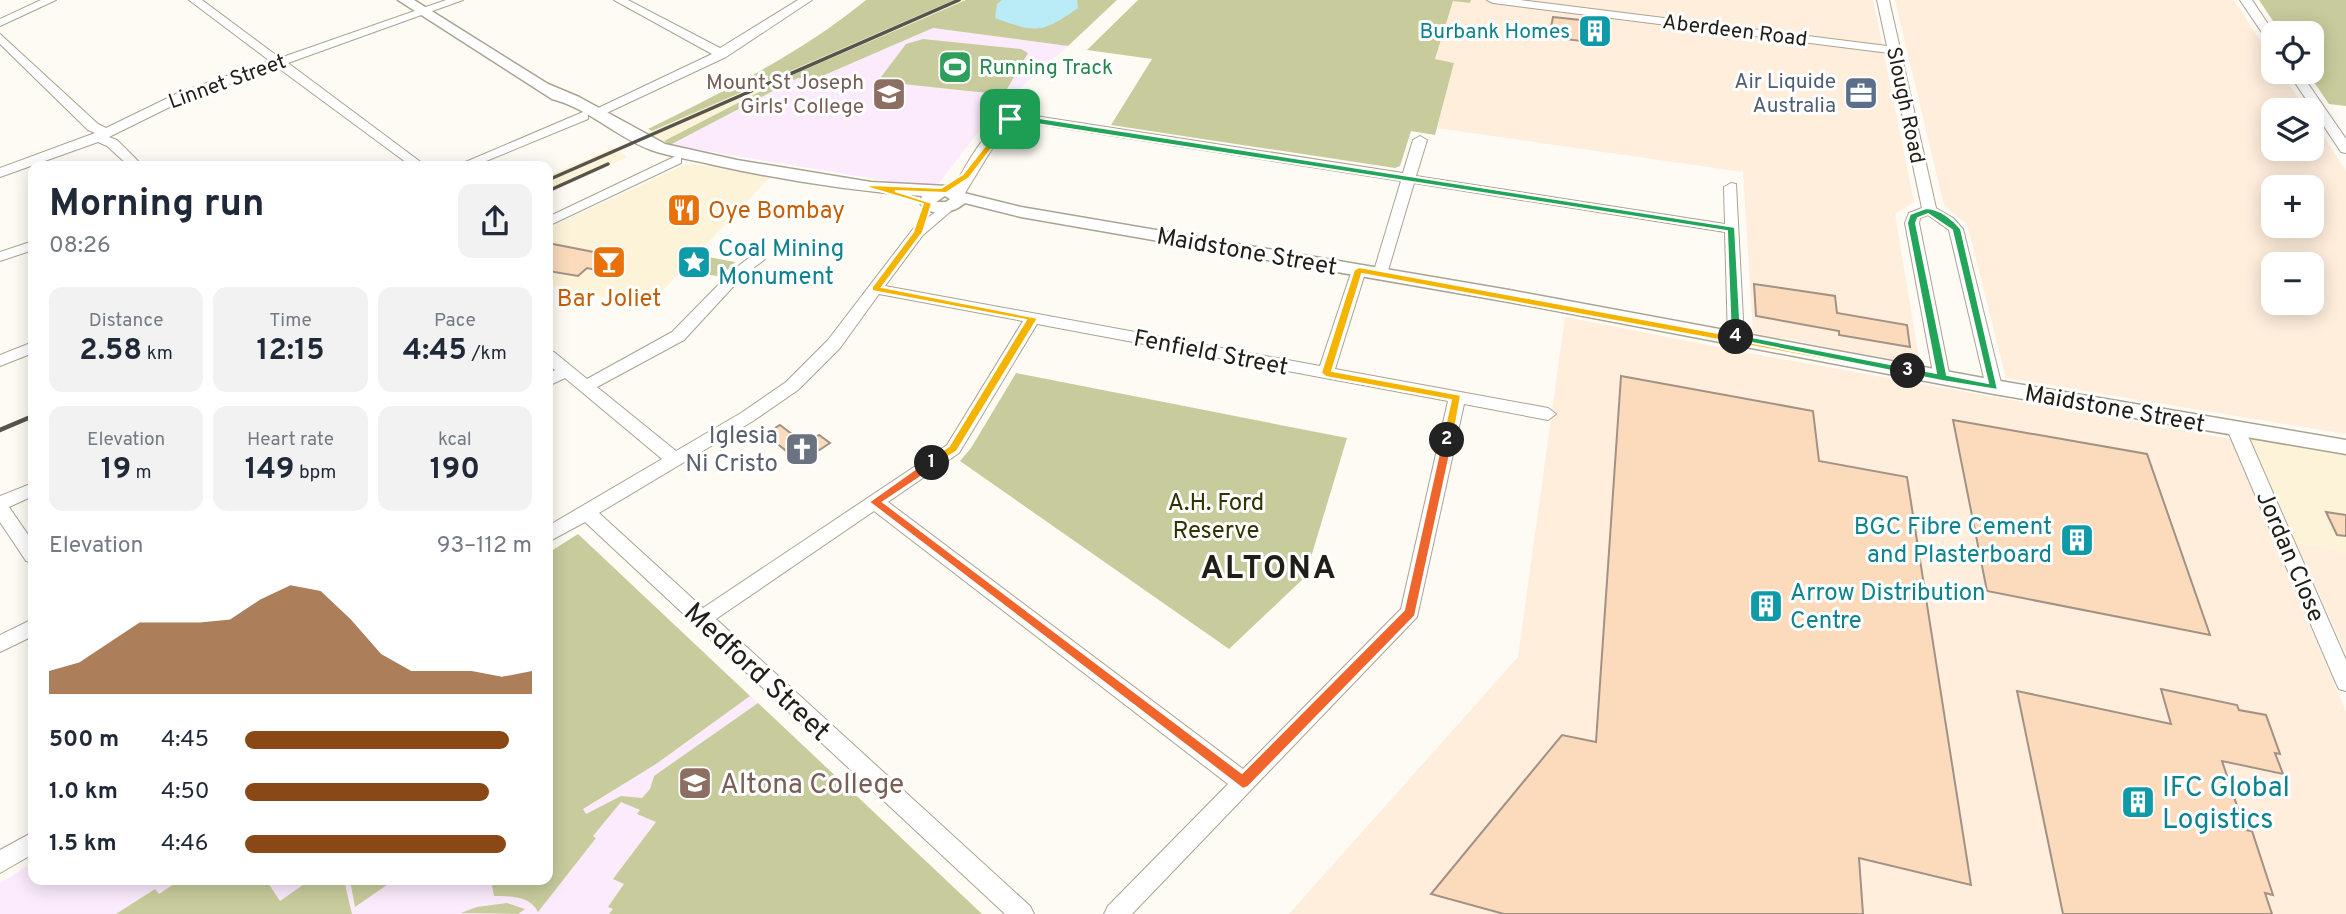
<!DOCTYPE html>
<html lang="en">
<head>
<meta charset="utf-8">
<style>
  :root { --surface:#fff; --page:#f2f2f3; --text:#1f2937; --muted:#747a83; --accent:#894815 }
  body { margin:0; font-family:Overpass,sans-serif; background:var(--page); color:var(--text); height:100vh; display:flex; flex-direction:column; font-size:26px; white-space:nowrap }
  * { box-sizing:border-box; margin:0 }
  p { font-size:23px; color:var(--muted) }
  .icon { flex:none; width:38px; height:38px; fill:none; stroke:currentColor; stroke-width:2; stroke-linecap:round; stroke-linejoin:round }
  .map { position:relative; flex:1; overflow:hidden }
  .drawer { position:absolute; left:28px; top:161px; width:525px; height:724px; display:flex; flex-direction:column; background:var(--surface); border-radius:14px; box-shadow:0 4px 18px #0003 }
  .drawer>* { flex:none }
  .tools { position:absolute; left:2261px; top:21px; display:grid; gap:14px }
  .tools a { display:grid; place-items:center; width:63px; height:63px; border-radius:14px; background:var(--surface); box-shadow:0 4px 18px #0003; font-size:35px }
  .pin { position:absolute; display:grid; place-items:center; width:60px; height:60px; color:#fff; margin:-30px; border-radius:14px; box-shadow:0 4px 10px #0006 }
  .km { position:absolute; width:35px; height:35px; margin:-18px; border-radius:50%; background:#222; color:#fff; font-size:19px; line-height:35px; text-align:center }
  .round { display:grid; place-items:center; flex:none; width:74px; height:74px; border-radius:14px; background:var(--page) }
  .overview { display:flex; align-items:center; justify-content:space-between; height:119px; padding:0 21px }
  h1 { font-size:38px; font-weight:700; line-height:52px }
  .metrics { display:grid; grid-template-columns:repeat(3,1fr); gap:10px; height:119px; padding:7px 21px }
  .metrics div { display:grid; align-content:center; border-radius:14px; background:var(--page); text-align:center }
  .metrics b { font-size:30px; font-weight:700 }
  .metrics small { font-size:19px; font-weight:400 }
  .metrics p { font-size:19px }
  .chart { height:196px; padding:14px 21px }
  .chart p { display:flex; justify-content:space-between }
  .chart svg { width:100%; height:126px; margin-top:7px; fill:var(--accent); opacity:.7 }
  ul { padding:0 21px; list-style:none; font-size:23px }
  li { display:grid; grid-template-columns:112px 84px 1fr; align-items:center; height:52px }
  li i { height:18px; border-radius:9px; background:var(--accent) }
  .map>svg:first-child { display:block }
  .built { fill:#fdf3d9 }
  .industrial { fill:#ffeedc; fill-rule:evenodd }
  .education { fill:#fcebfd }
  .green { fill:#c8cc9c }
  .water { fill:#baecf8 }
  .building { fill:#fbdbbc; stroke:#a19285; stroke-width:2 }
  .lines { fill:none; stroke-linecap:round; stroke-linejoin:round }
  .minor-casing { stroke:#aaa392; stroke-width:2 }
  .major-casing { stroke:#aaa392; stroke-width:3 }
  .minor { fill:#fff; fill-rule:evenodd }
  .major { fill:#fff; fill-rule:evenodd }
  .rail-far1 { stroke:#57544d; stroke-width:3.5 }
  .rail { stroke:#57544d; stroke-width:4.5 }
  .split-1 { fill:#f5b400; stroke:#fff; stroke-width:2 }
  .split-2 { fill:#f0652b; stroke:#fff; stroke-width:2 }
  .split-3 { fill:#f5b400; stroke:#fff; stroke-width:2 }
  .split-4 { fill:#22a559; stroke:#fff; stroke-width:2; fill-rule:evenodd }
  .split-5 { fill:#22a559; stroke:#fff; stroke-width:2 }
  .labels { text-anchor:middle; stroke-width:6; stroke-linejoin:round; paint-order:stroke }
  .far-street-label { font-size:21px; fill:#211e17; stroke:#fff }
  .far-culture-label { font-size:21px; fill:#0d838f; stroke:#fff; text-anchor:end }
  .far-leisure-label { font-size:21px; fill:#27864d; stroke:#fff; text-anchor:start }
  .far-service-label { font-size:21px; fill:#4e5e75; stroke:#fff; text-anchor:end }
  .far-education-label { font-size:21px; fill:#785e54; stroke:#fff; text-anchor:end }
  .food-label { font-size:24px; fill:#c56008; stroke:#fff; text-anchor:start }
  .culture-label { font-size:24px; fill:#0d838f; stroke:#fff; text-anchor:start }
  .street-label { font-size:24px; fill:#211e17; stroke:#fff }
  .worship-label { font-size:24px; fill:#5b616d; stroke:#fff; text-anchor:end }
  .park-label { font-size:24px; fill:#323300; stroke:#fff }
  .near-street-label { font-size:28px; fill:#211e17; stroke:#fff }
  .near-education-label { font-size:28px; fill:#785e54; stroke:#fff; text-anchor:start }
  .near-culture-label { font-size:28px; fill:#0d838f; stroke:#fff; text-anchor:start }
  .district-label { font-size:32px; font-weight:bold; letter-spacing:2px; fill:#211e17; stroke:#fff }
</style>
</head>
<body>
<div class="map">
<svg width="2346" height="914" viewBox="0 0 2346 914">
  <rect width="100%" height="100%" fill="#fefbf4"/>
  <g class="built">
    <polygon points="954,0 966,0 788,77 664,141 646,133"/>
    <polygon points="614,147 627,157 548,194 548,176"/>
    <polygon points="692,164 771,176 647,307 548,285 548,228 682,166"/>
    <polygon points="2250,439 2346,455 2346,552 2296,543"/>
  </g>
  <g class="industrial">
    <polygon points="1453,0 1873,0 1914,202 1895,214 1920,365 1753,333 1743,172 1437,128 1454,63 1435,60"/>
    <path d="M1895 0H2234L2273 60V72H2281L2306 110H2273V149H2312V119L2346 171V434L2006 378 1967 224 1944 206ZM2312 187V226H2273V187ZM2273 264H2312V303H2273Z"/>
    <polygon points="1565,317 1754,354 2231,439 2346,712 2346,914 1289,914 1518,657"/>
    <polygon points="2296,543 2346,552 2346,654"/>
  </g>
  <g class="education">
    <polygon points="933,28 1068,46 996,109 936,187 930,188 670,145 798,78 813,80"/>
    <polygon points="578,534 982,914 0,914 0,883 33,863 33,880 548,880"/>
  </g>
  <g class="green">
    <path d="M866 0H954L652 131 648 129C724 91 800 54 866 0Z"/>
    <polygon points="966,0 1117,0 1068,46 933,28 813,80 798,78 670,145 664,141 788,77"/>
    <polygon points="1138,0 1471,0 1470,3 1453,1 1435,59 1454,63 1435,135 1411,131 1400,166 1395,168 1111,125 1152,59 1087,50"/>
    <polygon points="2259,0 2346,0 2346,106 2329,104 2307,72 2312,72 2312,33 2281,33"/>
    <polygon points="923,39 1021,49 1028,53 1007,89 997,94 884,82 881,77 906,44"/>
    <polygon points="697,255 735,262 721,277 683,269"/>
    <polygon points="1016,373 1347,438 1305,577 1229,649 960,461 971,448"/>
    <path d="M578 534 750 696 656 764 583 809 586 814 621 796 642 798 650 789 654 776 758 703 982 914H609L613 909 608 907 624 884 613 879 656 822 637 814 640 810 621 802 593 836 596 838 538 912C530 896 511 896 494 896L491 880H548V553Z"/>
    <polygon points="180,880 266,880 280,901 310,880 344,880 352,914 116,914 155,889 159,894"/>
    <polygon points="350,880 394,880 355,907"/>
    <polygon points="507,903 525,909 518,914 461,913 477,907"/>
  </g>
  <path class="water" d="M1002 0H1077L1078 8C1041 34 1036 33 995 18L997 4Z"/>
  <g class="building">
    <polygon points="1553,17 1608,23 1605,44 1549,37"/>
    <polygon points="548,243 609,255 620,257 605,272 587,268 578,276 548,271"/>
    <polygon points="1754,284 1835,296 1837,313 1907,325 1910,347 1839,335 1839,331 1756,316"/>
    <polygon points="1621,376 1813,411 1819,461 1907,477 1971,885 1859,858 1863,914 1504,914 1431,894 1562,735 1596,742"/>
    <polygon points="1953,420 2147,454 2210,635 1987,591"/>
    <polygon points="780,425 805,444 819,435 830,443 798,464 787,455 790,454 765,434"/>
    <polygon points="2326,512 2346,515 2346,536 2337,535"/>
    <polygon points="2161,689 2237,705 2239,710 2266,715 2280,754 2275,753 2283,774 2222,761 2245,830 2252,831 2273,895 2265,893 2272,914 2063,914 2017,691 2171,724"/>
  </g>
  <g class="lines">
    <g class="minor-casing">
      <g id="minor">
        <polygon points="41,0 56,0 0,26 0,19"/>
        <polygon points="189,0 202,0 280,58 446,0 463,0 288,63 426,166 411,166 277,67 186,99 109,137 117,140 143,166 129,166 107,146 98,142 0,177 0,168 95,133 88,130 0,44 0,34 98,124 106,128 178,93 270,61"/>
        <polygon points="614,0 628,0 720,48 798,0 812,0 726,57 598,117 594,116 594,110 712,54"/>
        <polygon points="1487,0 1520,0 1887,46 1877,0 1889,0 1936,208 1953,218 1963,229 2002,387 2000,391 1988,391 1986,387 1949,230 1928,215 1920,218 1919,223 1950,378 1942,383 1934,378 1905,223 1909,213 1922,208 1889,53 1493,3"/>
        <polygon points="2240,0 2252,0 2274,33 2273,44 2269,43"/>
        <polygon points="2288,72 2300,72 2346,139 2346,153 2341,152"/>
        <polygon points="583,112 588,113 588,119 474,166 456,166"/>
        <path d="M1016 113 1403 173 1413 140 1420 136 1427 140 1416 176 1725 224 1724 187 1731 183 1736 184 1744 339 1736 344 1728 339 1725 232 1414 183 1387 274 1380 278 1373 274 1401 181 1018 121 996 142 962 198H952L950 195C963 170 988 121 1016 113Z"/>
        <polygon points="676,156 681,157 681,163 548,226 548,217"/>
        <path d="M946 204 951 205V211L923 235 885 286 1320 366 1352 270 1359 266 1366 270 1335 369 1548 408 1556 414 1548 420 1464 404 1417 617 1132 914H1104L1108 906 1228 784 874 511 716 619 1030 906 1034 914H1005L585 522 548 542V526L662 459 565 378 548 386V374L555 370 548 364V351L554 352 587 379 672 332 733 270 754 254H764L766 257 764 260 743 276 684 340 597 387 676 451 741 413 786 382 828 340 913 229ZM879 294 1023 321 947 445 703 608 599 513 753 421 798 390 840 348ZM1037 324 1448 401 1401 609 1243 769 888 502 959 453Z"/>
        <polygon points="33,241 33,250 0,261 0,252"/>
        <polygon points="33,342 33,353 0,366 0,355"/>
        <polygon points="2236,423 2245,429 2346,660 2346,691 2339,689 2336,683 2227,429"/>
        <polygon points="33,483 33,496 9,507 33,542 33,563 26,561 0,522 0,496"/>
        <polygon points="33,619 33,636 0,652 0,635"/>
        <polygon points="33,832 33,854 0,873 0,850"/>
      </g>
    </g>
    <g class="major-casing">
      <path id="major" d="M398 0H414L548 84 579 97 665 144 737 160 871 182 947 186 964 193 1021 207 1509 290 1994 380 2346 440V454L1994 394 1509 302 1021 217 965 203C952 214 931 218 920 203L922 196C852 191 782 180 714 165 694 160 671 157 651 150 616 137 588 108 552 99ZM945 196 950 199 946 202H936Z"/>
    </g>
    <use href="#minor" class="minor"/>
    <use href="#major" class="major"/>
    <g class="rail-far1">
      <polyline points="548,180 959,0"/>
      <polyline points="548,191 608,164"/>
    </g>
    <polyline class="rail" points="0,430 33,416"/>
  </g>
  <polygon class="split-1" points="1007,118 1014,119 969,178 946,193 895,191 932,203 923,232 882,287 1038,318 957,451 932,467 927,463 928,460 949,446 1026,320 872,291 872,287 913,232 923,204 866,187 870,185 941,188 963,174"/>
  <polygon class="split-2" points="1447,437 1453,440 1415,616 1248,787 1243,789 869,502 928,460 937,460 937,466 883,502 1242,773 1404,610 1442,440"/>
  <polygon class="split-3" points="1359,267 1908,368 1913,371 1908,375 1362,274 1332,371 1461,395 1453,440 1447,444 1442,440 1451,400 1326,377 1321,373 1354,270"/>
  <path class="split-4" d="M1926 208C1939 208 1953 219 1961 229L1998 390 1942 381 1732 339V335L1736 334 1936 373 1907 223 1910 214ZM1928 214 1952 230 1988 383 1947 375 1916 223 1918 218Z"/>
  <polygon class="split-5" points="1020,115 1735,227 1741,337 1736,340 1731,337 1727,231 1005,119"/>
  <defs>
    <g id="building-square" transform="scale(1.75)"><rect x="-9" y="-9" width="18" height="18" rx="4" fill="#0f9aa8" stroke="#fff"/><path d="M-4-6H4V6H1V3H-1V6H-4ZM-2.5-4.3h1.7v1.8h-1.7ZM.8-4.3h1.7v1.8H.8ZM-2.5-1h1.7V.8h-1.7ZM.8-1h1.7V.8H.8Z" fill="#fff"/></g>
    <g id="stadium-square" transform="scale(1.75)"><rect x="-9" y="-9" width="18" height="18" rx="4" fill="#2e9e5b" stroke="#fff"/><path d="M0-5a6.5 5 0 1 0 0 10a6.5 5 0 1 0 0-10ZM-3.5-1.8h7v3.6h-7Z" fill="#fff"/></g>
    <g id="office-square" transform="scale(1.75)"><rect x="-9" y="-9" width="18" height="18" rx="4" fill="#5c6f8a" stroke="#fff"/><path d="M-6-3h4V-5.5h4V-3h4V5H-6ZM-1-4.5V-3h2v-1.5ZM-6 0V1H6V0Z" fill="#fff"/></g>
    <g id="school-square" transform="scale(1.75)"><rect x="-9" y="-9" width="18" height="18" rx="4" fill="#8d6e63" stroke="#fff"/><path d="M0-5L7-2L0 1L-7-2ZM-4 1L0 2.5L4 1V4Q0 6-4 4Z" fill="#fff"/></g>
    <g id="restaurant-square" transform="scale(1.75)"><rect x="-9" y="-9" width="18" height="18" rx="4" fill="#e8710a" stroke="#fff"/><path d="M-5-6h1v4h1v-4h1v4h1v-4h1v5L-1.5 .5V6h-2V.5L-5-1ZM5-6V6H3V1.5H1.5Q1.5-4 5-6Z" fill="#fff"/></g>
    <g id="bar-square" transform="scale(1.75)"><rect x="-9" y="-9" width="18" height="18" rx="4" fill="#e8710a" stroke="#fff"/><path d="M-6-5H6L.8 .8V4.5H3.5V6h-7V4.5H-.8V.8Z" fill="#fff"/></g>
    <g id="sight-square" transform="scale(1.75)"><rect x="-9" y="-9" width="18" height="18" rx="4" fill="#0f9aa8" stroke="#fff"/><path d="M0-6L1.8-2.2L6-1.7L2.9 1.2L3.7 5.4L0 3.3L-3.7 5.4L-2.9 1.2L-6-1.7L-1.8-2.2Z" fill="#fff"/></g>
    <g id="church-square" transform="scale(1.75)"><rect x="-9" y="-9" width="18" height="18" rx="4" fill="#6b7280" stroke="#fff"/><path d="M-1.2-6h2.4v3.5h3.3v2.4h-3.3V6h-2.4V-.1h-3.3v-2.4h3.3Z" fill="#fff"/></g>
  </defs>
  <g fill-rule="evenodd">
    <use href="#building-square" x="1595" y="31"/>
    <use href="#stadium-square" x="955" y="67"/>
    <use href="#office-square" x="1861" y="93"/>
    <use href="#school-square" x="889" y="94"/>
    <use href="#restaurant-square" x="684" y="210"/>
    <use href="#bar-square" x="609" y="262"/>
    <use href="#sight-square" x="694" y="262"/>
    <use href="#church-square" x="802" y="449"/>
    <use href="#building-square" x="2077" y="540"/>
    <use href="#building-square" x="1766" y="606"/>
    <use href="#school-square" x="695" y="783"/>
    <use href="#building-square" x="2138" y="802"/>
  </g>
  <g class="labels">
    <g class="far-street-label">
      <text transform="translate(1735 30) rotate(7)" y="7">Aberdeen Road</text>
      <text transform="translate(227 81) rotate(-20)" y="7">Linnet Street</text>
      <text transform="translate(1906 105) rotate(78)" y="7">Slough Road</text>
    </g>
    <g class="far-culture-label">
      <text x="1570" y="38">Burbank Homes</text>
    </g>
    <g class="far-leisure-label">
      <text x="979" y="74">Running Track</text>
    </g>
    <g class="far-service-label">
      <text x="1836" y="88">Air Liquide<tspan x="1836" dy="24">Australia</tspan></text>
    </g>
    <g class="far-education-label">
      <text x="864" y="89">Mount St Joseph<tspan x="864" dy="24">Girls' College</tspan></text>
    </g>
    <g class="food-label">
      <text x="708" y="218">Oye Bombay</text>
      <text x="609" y="306" text-anchor="middle">Bar Joliet</text>
    </g>
    <g class="culture-label">
      <text x="718" y="256">Coal Mining<tspan x="718" dy="28">Monument</tspan></text>
      <text x="2052" y="534" text-anchor="end">BGC Fibre Cement<tspan x="2052" dy="28">and Plasterboard</tspan></text>
      <text x="1790" y="600">Arrow Distribution<tspan x="1790" dy="28">Centre</tspan></text>
    </g>
    <g class="street-label">
      <text transform="translate(1247 251) rotate(10)" y="8">Maidstone Street</text>
      <text transform="translate(1211 352) rotate(11)" y="8">Fenfield Street</text>
      <text transform="translate(2115 408) rotate(10)" y="8">Maidstone Street</text>
      <text transform="translate(2291 556) rotate(67)" y="8">Jordan Close</text>
    </g>
    <g class="worship-label">
      <text x="778" y="443">Iglesia<tspan x="778" dy="28">Ni Cristo</tspan></text>
    </g>
    <g class="park-label">
      <text x="1216" y="510">A.H. Ford<tspan x="1216" dy="28">Reserve</tspan></text>
    </g>
    <g class="near-street-label">
      <text transform="translate(758 671) rotate(43)" y="10">Medford Street</text>
    </g>
    <g class="near-education-label">
      <text x="720" y="793">Altona College</text>
    </g>
    <g class="near-culture-label">
      <text x="2162" y="796">IFC Global<tspan x="2162" dy="32">Logistics</tspan></text>
    </g>
    <g class="district-label">
      <text x="1269" y="578">ALTONA</text>
    </g>
  </g>
</svg>
<div class="tools">
<a><svg class="icon" aria-label="locate" viewBox="0 0 24 24"><circle cx="12" cy="12" r="6"/><path d="M12 2v4M12 18v4M2 12h4M18 12h4"/></svg></a>
<a><svg class="icon" aria-label="layers" viewBox="0 0 24 24"><path d="M12 4l9 5-9 5-9-5zM3 14l9 5 9-5"/></svg></a>
<a>+</a>
<a>−</a>
</div>
<div class="pin" style="left:1010px;top:119px;background:#1e9e55"><svg class="icon" aria-label="arrive" viewBox="0 0 24 24"><path d="M6 21V4h12l-3 4 3 4H6"/></svg></div>
<b class="km" style="left:932px;top:463px">1</b>
<b class="km" style="left:1447px;top:440px">2</b>
<b class="km" style="left:1908px;top:371px">3</b>
<b class="km" style="left:1736px;top:337px">4</b>
<section class="drawer">
<div class="overview"><div><h1>Morning run</h1><p>08:26</p></div><a class="round"><svg class="icon" aria-label="share" viewBox="0 0 24 24"><path d="M12 15V3M7 8l5-5 5 5M5 13v7h14v-7"/></svg></a></div>
<div class="metrics">
<div><p>Distance</p><b>2.58<small> km</small></b></div>
<div><p>Time</p><b>12:15</b></div>
<div><p>Pace</p><b>4:45<small> /km</small></b></div>
</div>
<div class="metrics">
<div><p>Elevation</p><b>19<small> m</small></b></div>
<div><p>Heart rate</p><b>149<small> bpm</small></b></div>
<div><p>kcal</p><b>190</b></div>
</div>
<div class="chart"><p><span>Elevation</span>93–112 m</p>
<svg viewBox="0 0 160 44" preserveAspectRatio="none"><path d="M0 44V36L10 33L20 26L30 19L40 19L50 19L60 18L70 11L80 6L90 8L100 18L110 30L120 36L130 36L140 36L150 38L160 36V44z"/></svg>
</div>
<ul>
<li><b>500 m</b>4:45<i style="width:92%"></i></li>
<li><b>1.0 km</b>4:50<i style="width:85%"></i></li>
<li><b>1.5 km</b>4:46<i style="width:91%"></i></li>
</ul>
</section>
</div>
</body>
</html>
